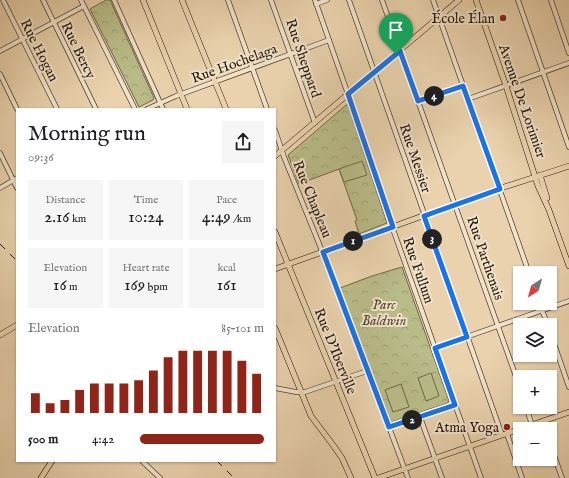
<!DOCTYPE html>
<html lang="en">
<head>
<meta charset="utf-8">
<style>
  :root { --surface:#fff; --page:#f6f6f6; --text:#202124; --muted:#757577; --accent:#8f2418 }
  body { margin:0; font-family:"IM FELL English",serif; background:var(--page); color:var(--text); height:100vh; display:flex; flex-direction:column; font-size:15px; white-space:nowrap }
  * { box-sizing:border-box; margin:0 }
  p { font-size:13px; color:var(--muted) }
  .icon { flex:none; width:22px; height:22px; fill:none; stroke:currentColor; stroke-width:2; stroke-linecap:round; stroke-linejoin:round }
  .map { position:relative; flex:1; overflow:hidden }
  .panel { position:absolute; left:16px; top:108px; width:260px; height:354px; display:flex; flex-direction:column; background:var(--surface); border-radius:0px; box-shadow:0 1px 3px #0004 }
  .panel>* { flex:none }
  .needle { width:26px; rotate:217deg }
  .fabs { position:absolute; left:513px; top:266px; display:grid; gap:8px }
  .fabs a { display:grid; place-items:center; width:44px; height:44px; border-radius:0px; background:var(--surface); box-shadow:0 1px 3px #0004; font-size:20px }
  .pin { position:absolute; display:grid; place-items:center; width:34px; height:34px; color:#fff; margin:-41px -17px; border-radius:50% 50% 50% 0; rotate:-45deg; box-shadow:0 0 4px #0007 }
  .pin .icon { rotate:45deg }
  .km { position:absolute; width:20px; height:20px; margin:-10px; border-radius:50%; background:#222; color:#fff; font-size:11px; line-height:20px; text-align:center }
  .round { display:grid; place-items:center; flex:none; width:42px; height:42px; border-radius:0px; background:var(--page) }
  .headline { display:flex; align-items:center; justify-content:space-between; height:68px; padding:0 12px }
  h1 { font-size:22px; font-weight:600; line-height:30px }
  .stats { display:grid; grid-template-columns:repeat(3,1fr); gap:6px; height:68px; padding:4px 12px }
  .stats div { display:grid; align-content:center; border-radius:0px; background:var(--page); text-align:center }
  .stats b { font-size:17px; font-weight:600 }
  .stats small { font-size:11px; font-weight:400 }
  .stats p { font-size:11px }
  .chart { height:112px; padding:8px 12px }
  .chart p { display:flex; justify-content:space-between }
  .chart svg { width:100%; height:72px; margin-top:4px; stroke:var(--accent); stroke-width:6 }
  ul { padding:0 12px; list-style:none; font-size:13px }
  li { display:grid; grid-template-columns:64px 48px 1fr; align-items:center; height:30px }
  li i { height:10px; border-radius:5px; background:var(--accent) }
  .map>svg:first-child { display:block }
  .park { fill:url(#park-crowns); stroke:#6e6848 }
  .garden { fill:#b9bb88; stroke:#6e6848 }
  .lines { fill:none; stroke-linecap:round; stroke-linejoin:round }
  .minor-casing { stroke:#554432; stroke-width:5.5 }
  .major-casing { stroke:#241409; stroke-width:6 }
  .minor { stroke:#f1e2ca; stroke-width:4 }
  .major { stroke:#e9d2ad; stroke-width:5 }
  .rail { stroke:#241409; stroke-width:1; stroke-dasharray:7 7; stroke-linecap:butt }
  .route-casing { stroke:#fff; stroke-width:8 }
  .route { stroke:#1a73e8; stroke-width:5 }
  .poi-dot { fill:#8f2418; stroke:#f1e2ca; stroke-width:1.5 }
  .labels { text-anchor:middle; stroke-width:4; stroke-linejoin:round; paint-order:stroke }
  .poi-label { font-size:14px; fill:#241409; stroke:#f1e2ca; text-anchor:end }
  .street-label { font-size:14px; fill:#241409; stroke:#f1e2ca }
  .park-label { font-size:14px; font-style:italic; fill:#51462f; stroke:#f1e2ca }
</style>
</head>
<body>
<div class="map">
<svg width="569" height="478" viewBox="0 0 569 478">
  <defs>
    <pattern id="park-crowns" width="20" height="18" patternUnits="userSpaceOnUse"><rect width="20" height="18" fill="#b9bb88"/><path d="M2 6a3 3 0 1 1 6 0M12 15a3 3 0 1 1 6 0" fill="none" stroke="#9fa074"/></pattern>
  </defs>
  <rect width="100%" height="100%" fill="#e9d2ad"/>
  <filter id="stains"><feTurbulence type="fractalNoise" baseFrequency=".005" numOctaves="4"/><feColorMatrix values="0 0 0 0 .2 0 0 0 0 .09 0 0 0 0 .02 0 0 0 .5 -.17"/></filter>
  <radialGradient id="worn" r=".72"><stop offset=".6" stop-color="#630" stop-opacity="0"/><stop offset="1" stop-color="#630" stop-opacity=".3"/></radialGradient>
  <g class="park">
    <polygon points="106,0 110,0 154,98 153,100 139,107 90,9"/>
    <polygon points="346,105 348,105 387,223 359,234 355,221 357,220 339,169 299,184 288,155"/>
    <polygon points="402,267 449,401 448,403 391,422 340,288 372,276"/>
  </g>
  <g class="garden">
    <polygon points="362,161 367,175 344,182 339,169"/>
    <polygon points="431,373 439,396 426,401 418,378"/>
    <polygon points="401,384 409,407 393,412 385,390"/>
  </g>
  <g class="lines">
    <g class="minor-casing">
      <g id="minor">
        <polyline points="3,0 57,109"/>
        <polyline points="43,0 96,109"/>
        <polyline points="81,0 135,109"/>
        <polyline points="114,0 163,109"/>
        <polyline points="228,0 267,109"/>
        <polyline points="271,0 315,123"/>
        <polyline points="315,0 350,100 394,232 481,478"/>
        <polyline points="349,0 502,435"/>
        <polyline points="382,0 520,388"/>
        <polyline points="433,0 529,273"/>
        <polyline points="518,0 569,147"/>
        <polyline points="551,0 569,53"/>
        <polyline points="316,4 327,0"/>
        <polyline points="0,51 84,6"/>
        <polyline points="0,74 17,109"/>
        <polyline points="468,99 569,63"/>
        <polyline points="418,101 463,86"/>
        <polyline points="147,109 176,96 329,40"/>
        <polyline points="275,130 284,157 337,288 408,478"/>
        <polyline points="0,153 17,188"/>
        <polyline points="0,188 17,178"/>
        <polyline points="539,303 548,325"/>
        <polyline points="550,332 569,387"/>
        <polyline points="435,348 569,301"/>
        <polyline points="275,388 296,392 305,392 367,371"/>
        <polyline points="526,407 532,425"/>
        <polyline points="420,417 442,478"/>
        <polyline points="542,421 545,429"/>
        <polyline points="389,427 455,405"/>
        <polyline points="507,434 522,478"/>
        <polyline points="550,444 562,478"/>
        <polyline points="142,461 160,478"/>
      </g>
    </g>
    <g class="major-casing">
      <g id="major">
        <polyline points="143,0 187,109"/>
        <polyline points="182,0 226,109"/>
        <polyline points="476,0 506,86 538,186 549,210 569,266"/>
        <polyline points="275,156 459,0"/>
        <polyline points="540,175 547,198"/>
        <polyline points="275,232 375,478"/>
        <polyline points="275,269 495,190 569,166"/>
        <polyline points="275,328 311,416 333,445 342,458 351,478"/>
        <polyline points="0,335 17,325"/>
        <polyline points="41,478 52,461"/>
        <polyline points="378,478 569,412"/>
      </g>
    </g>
    <use href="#minor" class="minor"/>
    <use href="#major" class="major"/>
    <g class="rail">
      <polyline points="0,244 17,261"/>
      <polyline points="217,461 234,478"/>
    </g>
  </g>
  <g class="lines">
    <g class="route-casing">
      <polygon id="route" points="400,51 418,101 463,86 500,189 424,216 467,337 435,348 455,405 389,427 323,252 393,227 348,94"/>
    </g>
    <use href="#route" class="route"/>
  </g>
  <g class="poi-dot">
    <circle cx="503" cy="18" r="4"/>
    <circle cx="507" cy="427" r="4"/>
  </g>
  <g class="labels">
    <g class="poi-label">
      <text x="495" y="23">École Élan</text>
      <text x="499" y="432">Atma Yoga</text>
    </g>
    <g class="street-label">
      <text transform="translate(40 50) rotate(63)" y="5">Rue Hogan</text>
      <text transform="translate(79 50) rotate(64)" y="5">Rue Bercy</text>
      <text transform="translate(304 58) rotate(71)" y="5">Rue Sheppard</text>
      <text transform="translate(234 63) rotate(-20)" y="5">Rue Hochelaga</text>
      <text transform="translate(523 101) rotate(71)" y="5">Avenue De Lorimier</text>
      <text transform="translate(416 158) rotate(71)" y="5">Rue Messier</text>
      <text transform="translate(313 199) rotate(68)" y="5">Rue Chapleau</text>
      <text transform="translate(486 258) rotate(71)" y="5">Rue Parthenais</text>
      <text transform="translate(419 270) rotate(71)" y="5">Rue Fullum</text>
      <text transform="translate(336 351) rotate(68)" y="5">Rue D'Iberville</text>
    </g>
    <g class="park-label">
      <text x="384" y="309">Parc<tspan x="384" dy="16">Baldwin</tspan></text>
    </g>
  </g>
  <rect width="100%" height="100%" filter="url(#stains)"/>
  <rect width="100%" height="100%" fill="url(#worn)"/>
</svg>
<div class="fabs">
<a><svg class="needle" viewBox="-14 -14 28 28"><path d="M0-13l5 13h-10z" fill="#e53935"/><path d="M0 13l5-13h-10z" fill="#757577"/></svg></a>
<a><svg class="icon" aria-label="layers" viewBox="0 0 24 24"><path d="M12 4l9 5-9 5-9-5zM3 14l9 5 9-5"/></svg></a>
<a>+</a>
<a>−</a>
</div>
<div class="pin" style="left:396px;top:54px;background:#1e9e55"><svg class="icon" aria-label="arrive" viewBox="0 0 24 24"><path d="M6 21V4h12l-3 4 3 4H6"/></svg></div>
<b class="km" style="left:353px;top:241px">1</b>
<b class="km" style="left:412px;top:420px">2</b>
<b class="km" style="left:432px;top:239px">3</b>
<b class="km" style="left:434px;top:96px">4</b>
<section class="panel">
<div class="headline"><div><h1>Morning run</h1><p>09:36</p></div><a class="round"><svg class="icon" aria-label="share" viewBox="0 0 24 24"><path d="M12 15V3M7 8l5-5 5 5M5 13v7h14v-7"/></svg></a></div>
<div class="stats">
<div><p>Distance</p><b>2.16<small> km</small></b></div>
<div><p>Time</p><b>10:24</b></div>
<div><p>Pace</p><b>4:49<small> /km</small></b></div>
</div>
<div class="stats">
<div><p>Elevation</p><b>16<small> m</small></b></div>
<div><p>Heart rate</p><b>169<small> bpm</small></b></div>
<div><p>kcal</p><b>161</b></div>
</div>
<div class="chart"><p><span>Elevation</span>85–101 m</p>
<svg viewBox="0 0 160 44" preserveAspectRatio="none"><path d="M5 44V32M15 44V38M25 44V36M35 44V30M45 44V26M55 44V26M65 44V26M75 44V24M85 44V18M95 44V10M105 44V6M115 44V6M125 44V6M135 44V6M145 44V12M155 44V20"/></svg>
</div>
<ul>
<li><b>500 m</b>4:42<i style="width:100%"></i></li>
</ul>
</section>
</div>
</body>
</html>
